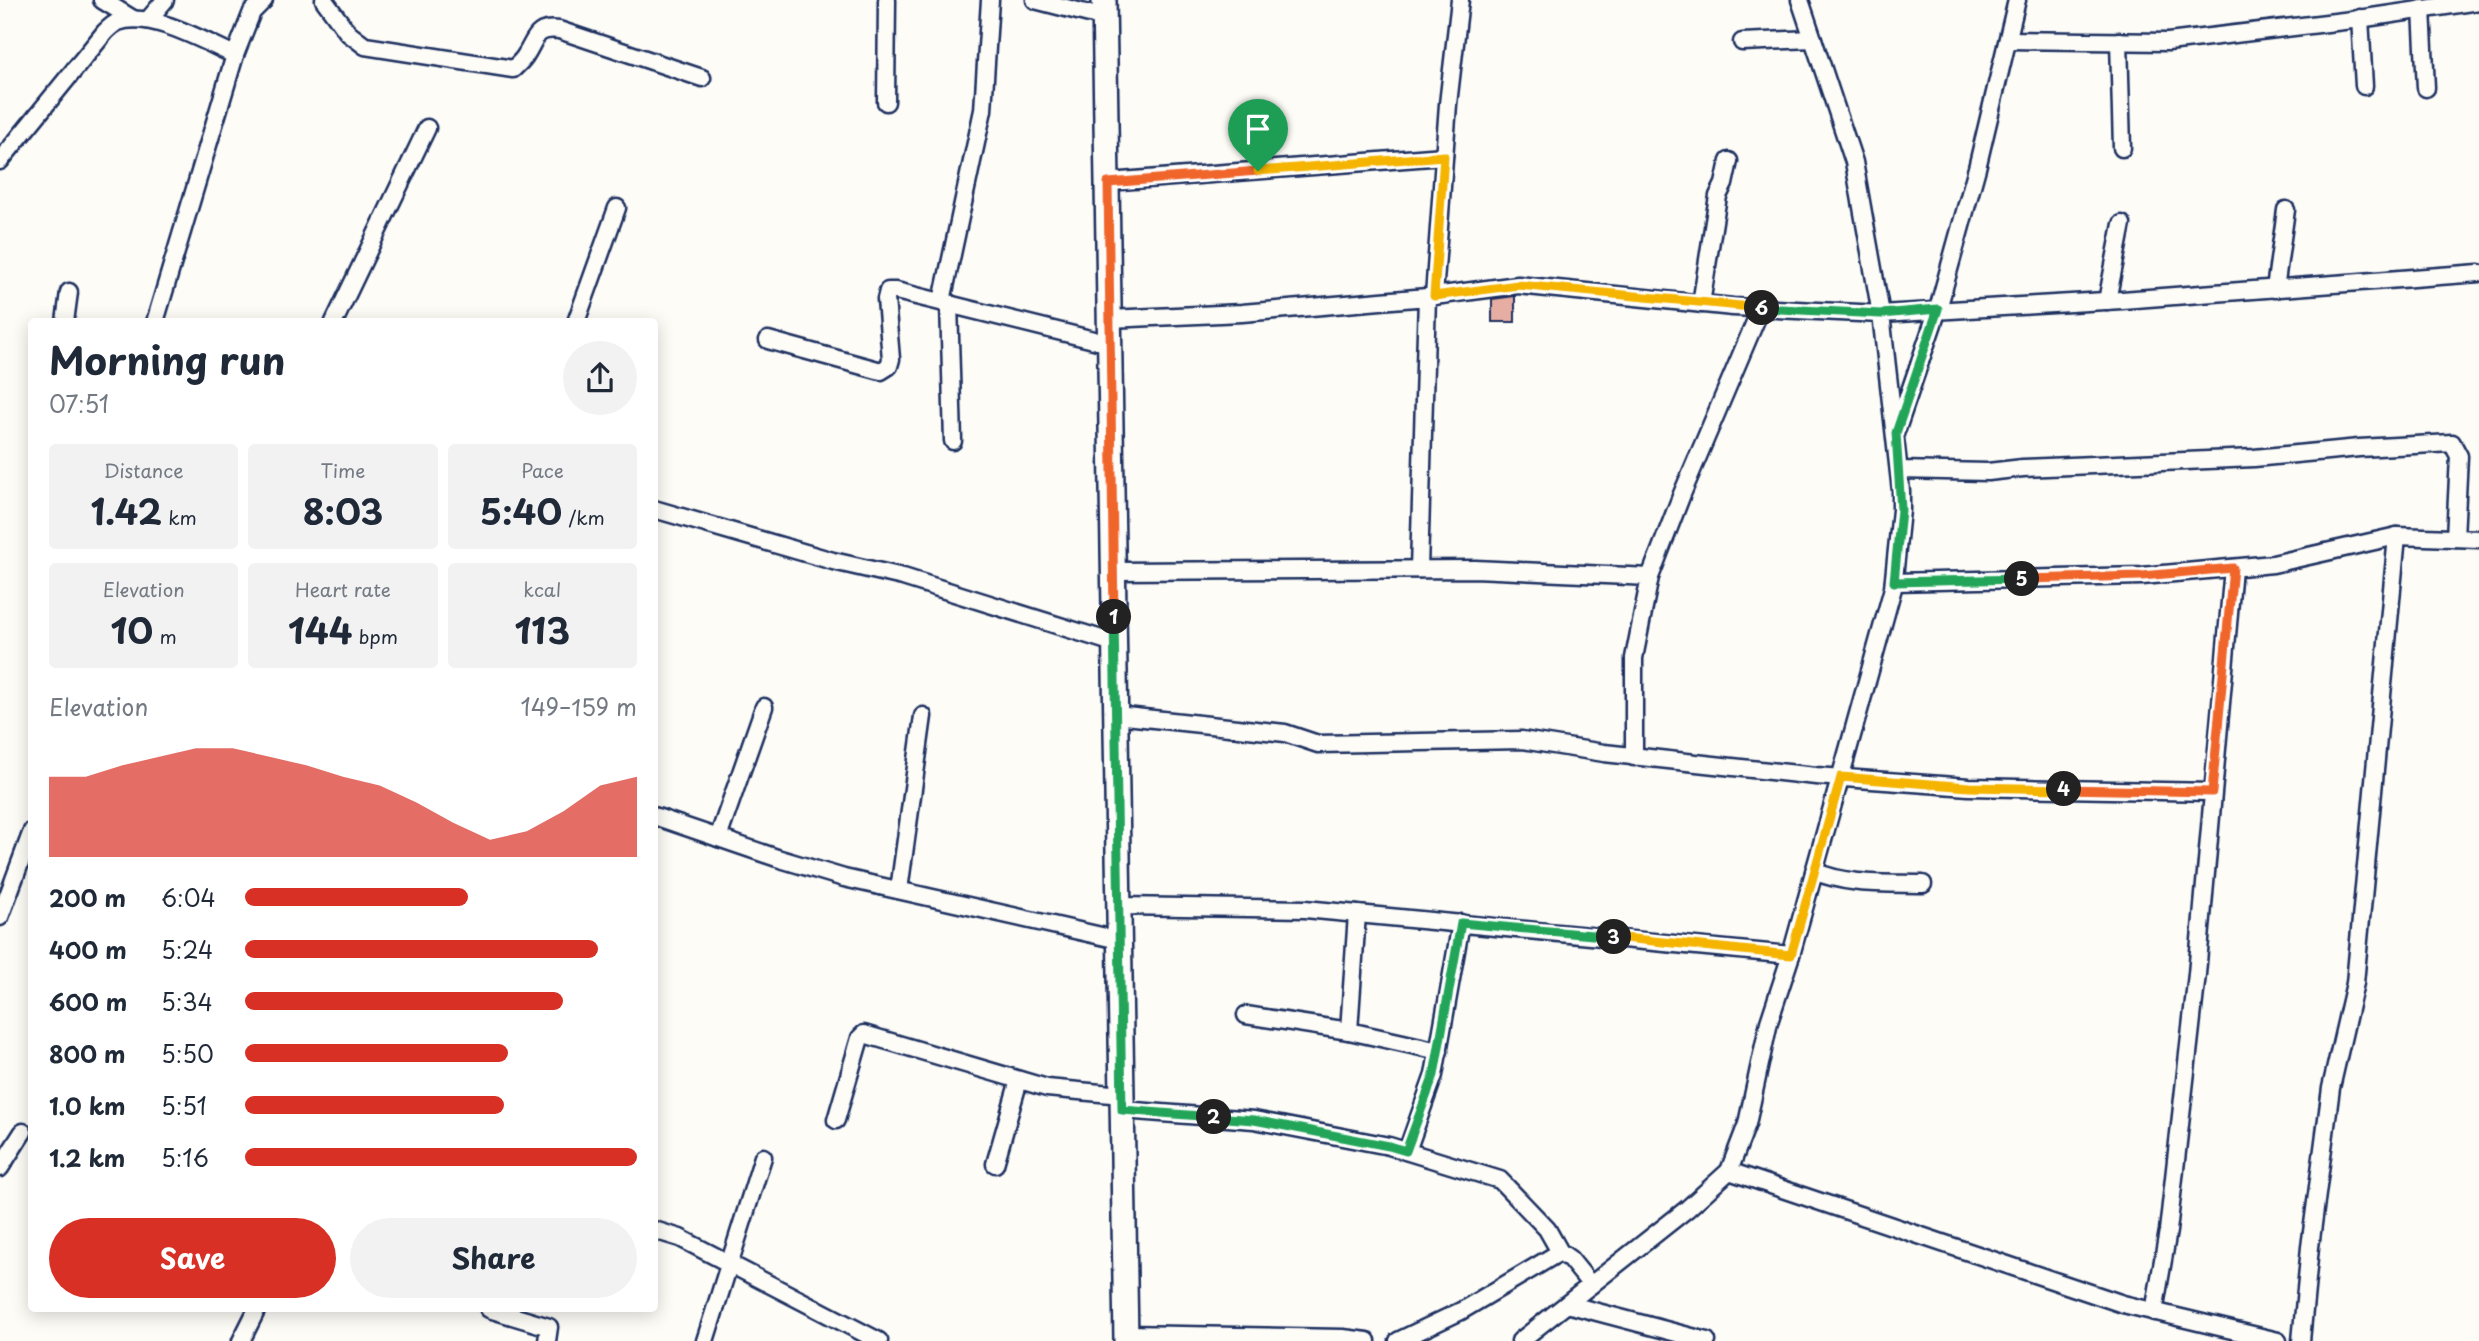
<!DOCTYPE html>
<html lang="en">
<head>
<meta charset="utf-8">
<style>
  :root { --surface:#fff; --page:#f2f2f3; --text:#1f2937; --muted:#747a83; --accent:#d93025 }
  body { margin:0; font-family:"Playpen Sans",sans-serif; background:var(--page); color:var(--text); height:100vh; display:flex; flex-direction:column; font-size:26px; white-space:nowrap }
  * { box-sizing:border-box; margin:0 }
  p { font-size:23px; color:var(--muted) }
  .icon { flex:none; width:38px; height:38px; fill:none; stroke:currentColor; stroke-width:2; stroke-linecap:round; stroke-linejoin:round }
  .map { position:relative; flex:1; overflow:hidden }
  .side { position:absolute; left:28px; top:318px; width:630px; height:994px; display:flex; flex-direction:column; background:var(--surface); border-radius:7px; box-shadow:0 4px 18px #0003 }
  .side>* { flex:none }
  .pin { position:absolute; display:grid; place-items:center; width:60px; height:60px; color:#fff; margin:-72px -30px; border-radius:50% 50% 50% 0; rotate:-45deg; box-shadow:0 0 7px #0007 }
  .pin .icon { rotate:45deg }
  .km { position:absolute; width:35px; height:35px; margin:-18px; border-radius:50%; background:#222; color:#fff; font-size:19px; line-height:35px; text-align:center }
  .round { display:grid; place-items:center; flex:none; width:74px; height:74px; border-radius:37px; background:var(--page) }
  .headline { display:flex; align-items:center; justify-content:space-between; height:119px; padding:0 21px }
  h1 { font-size:38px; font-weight:700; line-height:52px }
  .stats { display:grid; grid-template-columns:repeat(3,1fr); gap:10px; height:119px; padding:7px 21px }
  .stats div { display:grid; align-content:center; border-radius:7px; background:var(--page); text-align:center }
  .stats b { font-size:35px; font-weight:700 }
  .stats small { font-size:19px; font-weight:400 }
  .stats p { font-size:19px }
  .chart { height:196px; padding:14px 21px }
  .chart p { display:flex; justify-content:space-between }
  .chart svg { width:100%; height:126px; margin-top:7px; fill:var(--accent); opacity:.7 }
  .button { display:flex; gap:14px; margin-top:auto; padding:14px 21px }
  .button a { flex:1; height:80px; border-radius:42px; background:var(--accent); color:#fff; font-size:28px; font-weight:700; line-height:80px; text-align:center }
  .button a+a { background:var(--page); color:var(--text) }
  ul { padding:0 21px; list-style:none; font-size:23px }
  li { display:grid; grid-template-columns:112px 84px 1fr; align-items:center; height:52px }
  li i { height:18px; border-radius:9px; background:var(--accent) }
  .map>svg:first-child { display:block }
  .building { fill:#e6ada2; stroke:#1b2f5e; stroke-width:2 }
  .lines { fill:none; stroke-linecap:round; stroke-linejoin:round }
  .minor-casing { stroke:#1b2f5e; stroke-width:21 }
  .secondary-casing { stroke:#1b2f5e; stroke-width:28 }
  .minor { stroke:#fdfcf7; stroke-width:16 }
  .secondary { stroke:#fdfcf7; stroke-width:23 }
  .split-1-casing { stroke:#fff; stroke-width:14 }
  .split-2-casing { stroke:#fff; stroke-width:14 }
  .split-3-casing { stroke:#fff; stroke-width:14 }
  .split-4-casing { stroke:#fff; stroke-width:14 }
  .split-5-casing { stroke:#fff; stroke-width:14 }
  .split-6-casing { stroke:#fff; stroke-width:14 }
  .split-7-casing { stroke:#fff; stroke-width:14 }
  .split-1 { stroke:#f0652b; stroke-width:9 }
  .split-2 { stroke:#22a559; stroke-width:9 }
  .split-3 { stroke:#22a559; stroke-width:9 }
  .split-4 { stroke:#f5b400; stroke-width:9 }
  .split-5 { stroke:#f0652b; stroke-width:9 }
  .split-6 { stroke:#22a559; stroke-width:9 }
  .split-7 { stroke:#f5b400; stroke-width:9 }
</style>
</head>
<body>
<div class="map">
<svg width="2479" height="1341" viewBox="0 0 2479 1341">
  <rect width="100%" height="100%" fill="#fdfcf7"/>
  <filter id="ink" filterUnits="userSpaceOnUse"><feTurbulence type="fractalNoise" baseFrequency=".0143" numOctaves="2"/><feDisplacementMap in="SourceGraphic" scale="14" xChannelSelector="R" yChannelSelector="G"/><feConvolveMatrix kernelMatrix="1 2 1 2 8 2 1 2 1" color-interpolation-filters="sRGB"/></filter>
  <g filter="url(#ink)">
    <polygon class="building" points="1515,296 1515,322 1492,322 1492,299"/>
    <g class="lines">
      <g class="minor-casing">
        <g id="minor">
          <polyline points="102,0 133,19"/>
          <path d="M324 0 348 33 365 46 513 69C517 65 522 61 525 56 536 40 534 27 559 30L702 78"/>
          <polyline points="1035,0 1105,18"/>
          <polyline points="2422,9 2426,88"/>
          <polyline points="2360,18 2364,86"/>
          <polyline points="148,20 165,0"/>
          <polyline points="2009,40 2168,42 2352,20 2479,1"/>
          <polyline points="2119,41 2122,148"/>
          <polyline points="1742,42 1813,39"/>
          <polyline points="886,102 887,0"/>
          <path d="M0 161 105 32C109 28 113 24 118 22 151 10 205 42 235 55"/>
          <polyline points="1108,182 1444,156"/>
          <polyline points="2275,289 2286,210"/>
          <polyline points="1434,296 1518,285 1733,307 1881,314 1854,162 1800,0"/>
          <polyline points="1427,297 1434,296 1448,104 1460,0"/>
          <polyline points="942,301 983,110 990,0"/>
          <polyline points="2107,301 2122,224"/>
          <polyline points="949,303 953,441"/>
          <polyline points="1701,304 1718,196 1724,184 1729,161"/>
          <polyline points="1109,319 1242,313 1427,297 1419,569"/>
          <polyline points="65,322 69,292"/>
          <polyline points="155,322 235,55 252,12 264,0"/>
          <polyline points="334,322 427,128"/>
          <polyline points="576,322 617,208"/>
          <polyline points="768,340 881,371 889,366 891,359 886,299 888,291 896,291 1110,344"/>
          <polyline points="1897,429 1938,309 1977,168 2017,0"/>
          <polyline points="1899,470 1988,472 2023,468 2254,458 2359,448 2452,443 2459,456 2455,538"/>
          <polyline points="654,509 833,561 903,577 1114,643"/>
          <polyline points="1114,571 1475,569 1650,577 1634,658 1634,757"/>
          <polyline points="1650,577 1682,494 1761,308"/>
          <polyline points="1894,582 2142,576 2273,564 2397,536 2479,539"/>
          <polyline points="1116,715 1285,733 1318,744 1522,740 1604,753 1816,776 1969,787 2212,792"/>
          <polyline points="654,816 777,858 844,878 1119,940"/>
          <polyline points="718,838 764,707"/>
          <path d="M1814 871C1848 886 1887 883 1923 884"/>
          <polyline points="899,890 923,716"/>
          <polyline points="1119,906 1305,909 1791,955"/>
          <polyline points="0,917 32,831"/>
          <polyline points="1246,1015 1349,1031 1439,1051"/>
          <polyline points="1349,1031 1357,914"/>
          <polyline points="1122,1110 1254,1120 1389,1146 1500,1180 1547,1229 1560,1252 1570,1259 1591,1285"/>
          <polyline points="836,1120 860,1038 864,1034 1047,1088 1122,1095"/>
          <polyline points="1407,1151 1434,1075 1461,923"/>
          <polyline points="995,1164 1019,1080"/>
          <polyline points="0,1168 23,1132"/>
          <polyline points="1729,1171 2123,1304 2278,1341"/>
          <polyline points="654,1230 680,1238 879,1341"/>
          <polyline points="1567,1304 1707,1341"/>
          <polyline points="489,1309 549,1327 547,1341"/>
          <polyline points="2154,1312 2168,1231 2197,974 2233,568"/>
          <polyline points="1126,1334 1343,1338 1367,1341"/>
          <polyline points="241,1341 257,1309"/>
          <polyline points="705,1341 763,1157"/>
          <polyline points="1398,1341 1461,1311 1560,1252"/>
          <polyline points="1520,1341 1687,1209 1729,1171 1747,1124 1769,1022 1791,955 1893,588 1901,510 1901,491 1881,314 2122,300 2479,273"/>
          <polyline points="2301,1341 2310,1247 2331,1088 2355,983 2397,536"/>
        </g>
      </g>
      <g class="secondary-casing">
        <polyline id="secondary" points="1104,0 1126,1341"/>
      </g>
      <use href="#minor" class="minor"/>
      <use href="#secondary" class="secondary"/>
    </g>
  </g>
  <g class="lines" filter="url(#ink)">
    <g class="split-1-casing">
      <polyline id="split-1" points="1114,617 1108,183 1258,171"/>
    </g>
    <g class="split-2-casing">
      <polyline id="split-2" points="1114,617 1122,1110 1214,1117"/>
    </g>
    <g class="split-3-casing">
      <polyline id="split-3" points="1214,1117 1254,1120 1389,1146 1406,1151 1434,1075 1461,923 1614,937"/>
    </g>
    <g class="split-4-casing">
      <polyline id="split-4" points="1614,937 1791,955 1841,777 1969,787 2064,789"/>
    </g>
    <g class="split-5-casing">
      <polyline id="split-5" points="2022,579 2142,576 2233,568 2212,792 2064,789"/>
    </g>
    <g class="split-6-casing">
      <polyline id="split-6" points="1762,308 1881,314 1938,309 1896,433 1901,510 1894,582 2022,579"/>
    </g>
    <g class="split-7-casing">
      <polyline id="split-7" points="1258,171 1444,156 1434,296 1518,285 1762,308"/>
    </g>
    <use href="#split-1" class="split-1"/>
    <use href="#split-2" class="split-2"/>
    <use href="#split-3" class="split-3"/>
    <use href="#split-4" class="split-4"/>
    <use href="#split-5" class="split-5"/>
    <use href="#split-6" class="split-6"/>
    <use href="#split-7" class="split-7"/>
  </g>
</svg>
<div class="pin" style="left:1258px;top:171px;background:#1e9e55"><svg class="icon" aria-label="arrive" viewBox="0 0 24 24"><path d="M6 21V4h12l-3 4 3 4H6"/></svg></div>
<b class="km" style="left:1114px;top:617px">1</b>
<b class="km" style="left:1214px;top:1117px">2</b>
<b class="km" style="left:1614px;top:937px">3</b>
<b class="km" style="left:2064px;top:789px">4</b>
<b class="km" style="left:2022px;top:579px">5</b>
<b class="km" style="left:1762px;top:308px">6</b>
<section class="side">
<div class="headline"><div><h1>Morning run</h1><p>07:51</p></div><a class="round"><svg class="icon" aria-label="share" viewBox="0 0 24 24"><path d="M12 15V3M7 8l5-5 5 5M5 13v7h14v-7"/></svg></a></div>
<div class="stats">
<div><p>Distance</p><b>1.42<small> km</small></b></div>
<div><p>Time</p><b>8:03</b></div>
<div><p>Pace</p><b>5:40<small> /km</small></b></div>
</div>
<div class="stats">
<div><p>Elevation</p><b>10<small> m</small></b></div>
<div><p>Heart rate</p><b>144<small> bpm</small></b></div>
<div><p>kcal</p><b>113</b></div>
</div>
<div class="chart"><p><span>Elevation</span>149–159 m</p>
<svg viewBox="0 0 160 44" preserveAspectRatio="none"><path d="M0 44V16L10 16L20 12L30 9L40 6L50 6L60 9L70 12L80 16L90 19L100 25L110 32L120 38L130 35L140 28L150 19L160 16V44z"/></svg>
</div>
<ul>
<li><b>200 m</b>6:04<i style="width:57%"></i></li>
<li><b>400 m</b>5:24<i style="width:90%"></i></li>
<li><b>600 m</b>5:34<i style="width:81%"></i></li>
<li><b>800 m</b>5:50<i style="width:67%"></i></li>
<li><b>1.0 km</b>5:51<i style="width:66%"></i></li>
<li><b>1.2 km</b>5:16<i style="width:100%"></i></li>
</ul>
<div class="button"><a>Save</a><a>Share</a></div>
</section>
</div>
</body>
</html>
